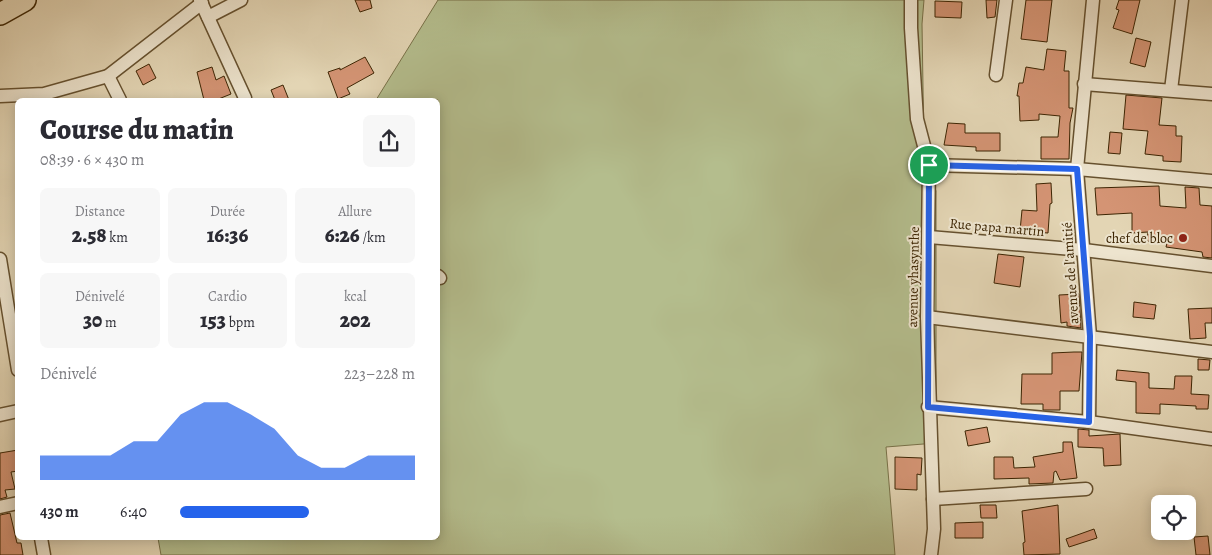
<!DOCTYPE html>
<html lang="fr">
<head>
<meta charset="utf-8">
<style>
  :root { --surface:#fff; --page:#f7f7f7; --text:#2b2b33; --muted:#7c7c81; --accent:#2563eb }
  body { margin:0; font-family:Alegreya,serif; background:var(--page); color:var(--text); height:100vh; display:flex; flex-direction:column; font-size:19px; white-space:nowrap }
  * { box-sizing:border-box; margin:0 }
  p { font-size:16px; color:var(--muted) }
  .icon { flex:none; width:28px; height:28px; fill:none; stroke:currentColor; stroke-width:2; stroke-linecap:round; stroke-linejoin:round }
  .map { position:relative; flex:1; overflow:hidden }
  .sheet { position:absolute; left:15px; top:98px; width:425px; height:442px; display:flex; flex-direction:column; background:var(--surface); border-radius:8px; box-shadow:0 2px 12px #0003 }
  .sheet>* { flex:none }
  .tools { position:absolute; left:1151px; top:495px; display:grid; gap:10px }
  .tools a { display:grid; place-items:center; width:45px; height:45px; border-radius:8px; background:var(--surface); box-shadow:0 2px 12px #0003; font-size:25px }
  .pin { position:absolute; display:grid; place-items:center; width:42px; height:42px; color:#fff; margin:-21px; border:2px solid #fff; border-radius:50%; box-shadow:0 1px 5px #0007 }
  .round { display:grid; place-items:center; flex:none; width:52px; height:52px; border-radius:8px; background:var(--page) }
  .headline { display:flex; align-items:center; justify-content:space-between; height:85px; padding:0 25px }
  h1 { font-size:28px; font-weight:800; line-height:38px }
  .metrics { display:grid; grid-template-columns:repeat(3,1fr); gap:8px; height:85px; padding:5px 25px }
  .metrics div { display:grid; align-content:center; border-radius:8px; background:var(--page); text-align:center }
  .metrics b { font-size:21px; font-weight:800 }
  .metrics small { font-size:14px; font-weight:400 }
  .metrics p { font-size:14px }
  .chart { height:140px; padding:10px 25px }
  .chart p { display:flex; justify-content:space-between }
  .chart svg { width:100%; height:90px; margin-top:5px; fill:var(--accent); opacity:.7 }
  ul { padding:0 25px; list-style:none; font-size:16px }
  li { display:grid; grid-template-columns:80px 60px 1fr; align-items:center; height:38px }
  li i { height:12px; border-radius:6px; background:var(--accent) }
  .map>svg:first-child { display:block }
  .green { fill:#b4bd8d; stroke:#787148 }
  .building { fill:#d49474; stroke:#3d2503 }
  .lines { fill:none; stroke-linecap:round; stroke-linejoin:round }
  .minor-casing { stroke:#66512f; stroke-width:15 }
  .trunk-casing { stroke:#3d2503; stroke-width:24 }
  .minor { stroke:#ede4ce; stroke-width:12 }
  .trunk { stroke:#e3d5b4; stroke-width:21 }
  .route-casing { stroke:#fff; stroke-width:10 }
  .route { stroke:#2563eb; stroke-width:6 }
  .poi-dot { fill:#8f2418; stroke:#ede4ce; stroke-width:2 }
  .labels { text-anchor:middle; stroke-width:4; stroke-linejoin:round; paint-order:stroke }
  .street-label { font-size:14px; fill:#3d2503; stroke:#ede4ce }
  .poi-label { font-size:14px; fill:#3d2503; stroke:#ede4ce; text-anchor:end }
</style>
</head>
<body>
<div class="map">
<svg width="1212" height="555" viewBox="0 0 1212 555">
  <rect width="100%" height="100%" fill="#e3d5b4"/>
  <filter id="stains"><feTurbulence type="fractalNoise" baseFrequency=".004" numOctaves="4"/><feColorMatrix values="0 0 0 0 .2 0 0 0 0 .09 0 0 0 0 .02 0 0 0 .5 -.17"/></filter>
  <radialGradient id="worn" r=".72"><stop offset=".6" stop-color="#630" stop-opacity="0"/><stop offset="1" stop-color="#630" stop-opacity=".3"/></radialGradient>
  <polygon class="green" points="438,0 924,0 922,24 924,151 936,191 936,443 886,447 895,555 161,555 158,538 438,538 438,100 376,100"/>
  <g class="building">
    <polygon points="355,0 370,0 372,8 360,12"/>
    <polygon points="986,0 997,0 995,17 987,18"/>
    <polygon points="1026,0 1052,0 1047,42 1021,39"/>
    <polygon points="1119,0 1140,0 1132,34 1113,28 1119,10 1116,9"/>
    <polygon points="935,1 962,2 961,18 935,17"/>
    <polygon points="1136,38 1151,42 1145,67 1130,63"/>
    <polygon points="1047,49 1066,51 1064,71 1069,71 1069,108 1073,108 1070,123 1069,159 1041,159 1041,137 1058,137 1060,116 1039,114 1039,120 1020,121 1019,96 1017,96 1019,83 1023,83 1026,67 1044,70"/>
    <polygon points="365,57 374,73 347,88 350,94 338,99 328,72 340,68 340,70"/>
    <polygon points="149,64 156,78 143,85 136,71"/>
    <polygon points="212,67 216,80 224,76 231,94 216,100 204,100 197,72"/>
    <polygon points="283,85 289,100 275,100 271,90"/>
    <polygon points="1126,95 1162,98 1159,125 1176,126 1176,136 1182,136 1181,162 1163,161 1163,156 1145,154 1148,131 1123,129"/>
    <polygon points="948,123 965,124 965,133 1000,133 1000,151 976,151 976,147 944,145"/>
    <polygon points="1110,132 1122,133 1120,154 1108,153"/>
    <polygon points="1051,183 1052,203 1050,204 1048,233 1020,231 1022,210 1037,211 1036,184"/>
    <polygon points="1159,186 1160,206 1186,208 1185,187 1199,188 1200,205 1212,206 1212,258 1203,257 1202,252 1166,247 1167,243 1147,241 1148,232 1132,233 1132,213 1097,215 1095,188"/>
    <polygon points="998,254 1024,257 1020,287 994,283"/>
    <polygon points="1079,294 1081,328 1067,326 1067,322 1061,323 1059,295"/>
    <polygon points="1134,302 1156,305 1154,319 1133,317"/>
    <polygon points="1212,308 1212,323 1205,323 1206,338 1190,339 1188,309"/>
    <polygon points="1074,352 1082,352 1079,391 1060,391 1060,410 1043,410 1043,404 1021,404 1022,374 1052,374 1052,353"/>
    <polygon points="1198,359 1210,360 1209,370 1198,370"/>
    <polygon points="1117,370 1149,373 1149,388 1174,389 1175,376 1192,376 1191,394 1209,395 1208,409 1196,409 1196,406 1160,404 1160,414 1136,413 1136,382 1116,380"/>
    <polygon points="987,427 990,442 968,446 965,431"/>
    <polygon points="1078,429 1089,430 1089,436 1120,434 1121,465 1104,466 1103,448 1078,447"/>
    <polygon points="1063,442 1072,442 1077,478 1060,480 1056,471 1054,472 1053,483 1029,484 1029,478 994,479 994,457 1013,457 1014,468 1035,467 1033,457 1063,452"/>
    <polygon points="18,450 18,471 11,472 15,489 5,490 7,497 0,499 0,453"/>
    <polygon points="895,457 922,458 921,475 917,474 917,490 895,489"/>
    <polygon points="980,505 996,505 997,518 981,518"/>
    <polygon points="1058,505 1060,554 1024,555 1023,543 1025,542 1022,511"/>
    <polygon points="10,513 17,543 21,543 23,555 0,555 0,515"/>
    <polygon points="983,522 983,538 955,538 955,523"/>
    <polygon points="1094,529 1097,538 1069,547 1066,539"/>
    <polygon points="1208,536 1210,555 1196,555 1194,537"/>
  </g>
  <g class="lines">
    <g class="minor-casing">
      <g id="minor">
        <polyline points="200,0 245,98"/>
        <polyline points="911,0 911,28 917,119 929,165 927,317 934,529 931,555"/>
        <polyline points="1093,0 1077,169 1090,336 1089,422 1212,439"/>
        <polyline points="208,17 241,0"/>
        <polyline points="996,75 1006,0"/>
        <polyline points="108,76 120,100"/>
        <polyline points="1084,84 1212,94"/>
        <polyline points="1171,90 1182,0"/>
        <polyline points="0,96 44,94 108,76 202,3"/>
        <polyline points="929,165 1077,169 1212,181"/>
        <polyline points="929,237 1084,250 1212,266"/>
        <polyline points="0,259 18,370"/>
        <polyline points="438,276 440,278"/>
        <polyline points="927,317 1212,352"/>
        <polyline points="928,407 1089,422"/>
        <polyline points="0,415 18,411"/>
        <polyline points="933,499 1086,489"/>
        <polyline points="0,507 18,503"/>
        <polyline points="41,538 44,555"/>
      </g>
    </g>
    <g class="trunk-casing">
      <polyline id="trunk" points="0,14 25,0"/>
    </g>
    <use href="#minor" class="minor"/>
    <use href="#trunk" class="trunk"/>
  </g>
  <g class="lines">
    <g class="route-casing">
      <polygon id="route" points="929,165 1077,169 1090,336 1089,422 928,407"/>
    </g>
    <use href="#route" class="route"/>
  </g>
  <circle class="poi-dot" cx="1183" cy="238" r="5"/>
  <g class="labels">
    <g class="street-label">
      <text transform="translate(997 227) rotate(5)" y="5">Rue papa martin</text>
      <text transform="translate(1070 273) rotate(-94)" y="5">avenue de l'amitié</text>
      <text transform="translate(913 277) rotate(-89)" y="5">avenue yhasynthe</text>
    </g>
    <g class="poi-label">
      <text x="1173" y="243">chef de bloc</text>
    </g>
  </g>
  <rect width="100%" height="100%" filter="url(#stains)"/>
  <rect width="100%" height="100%" fill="url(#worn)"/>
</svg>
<div class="tools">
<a><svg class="icon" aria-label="locate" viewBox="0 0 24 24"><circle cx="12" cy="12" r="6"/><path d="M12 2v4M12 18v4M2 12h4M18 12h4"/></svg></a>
</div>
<div class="pin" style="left:929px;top:165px;background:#1e9e55"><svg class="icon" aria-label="arrive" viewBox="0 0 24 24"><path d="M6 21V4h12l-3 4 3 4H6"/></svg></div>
<section class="sheet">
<div class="headline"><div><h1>Course du matin</h1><p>08:39 · 6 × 430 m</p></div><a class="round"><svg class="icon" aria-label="share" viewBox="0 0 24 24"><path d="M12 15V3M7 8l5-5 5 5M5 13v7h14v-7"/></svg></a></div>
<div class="metrics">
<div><p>Distance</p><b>2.58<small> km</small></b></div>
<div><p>Durée</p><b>16:36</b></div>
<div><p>Allure</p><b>6:26<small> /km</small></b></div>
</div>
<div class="metrics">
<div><p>Dénivelé</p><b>30<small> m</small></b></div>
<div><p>Cardio</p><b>153<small> bpm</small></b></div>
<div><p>kcal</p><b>202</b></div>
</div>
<div class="chart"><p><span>Dénivelé</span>223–228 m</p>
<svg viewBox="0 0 160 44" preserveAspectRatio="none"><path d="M0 44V32L10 32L20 32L30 32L40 25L50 25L60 12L70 6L80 6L90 12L100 19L110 32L120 38L130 38L140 32L150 32L160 32V44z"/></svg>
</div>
<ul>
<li><b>430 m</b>6:40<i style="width:55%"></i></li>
</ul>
</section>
</div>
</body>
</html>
